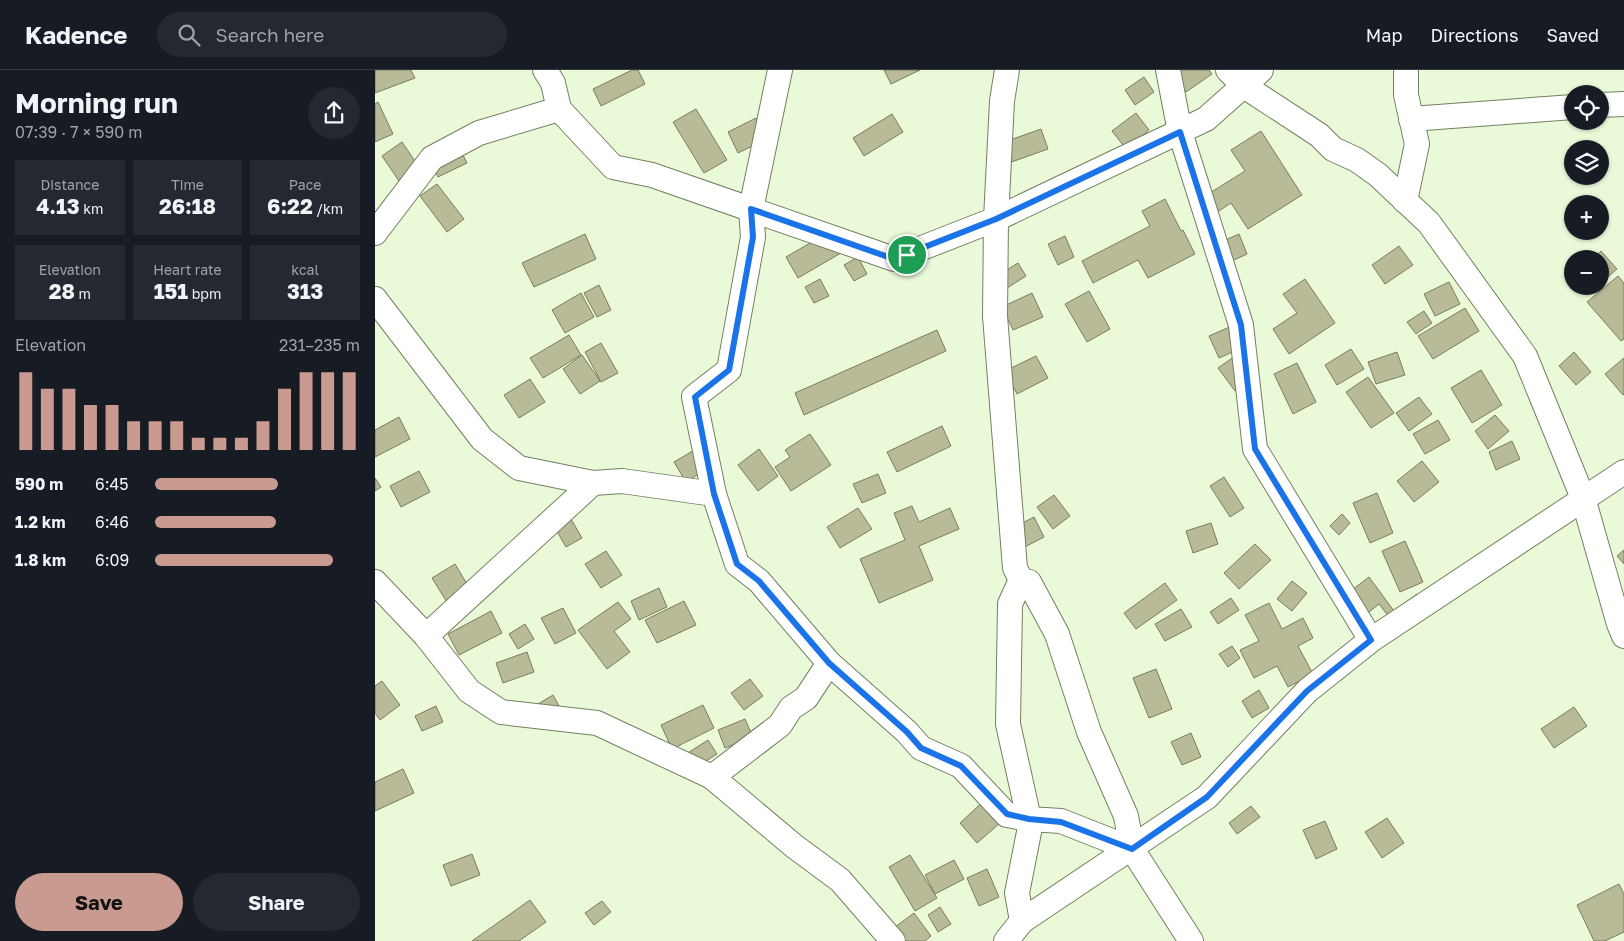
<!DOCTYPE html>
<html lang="en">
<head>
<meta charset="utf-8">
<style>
  :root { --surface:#171b24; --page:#242831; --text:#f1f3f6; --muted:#9ea1a6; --line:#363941; --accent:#c99b90 }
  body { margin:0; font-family:"Golos Text",sans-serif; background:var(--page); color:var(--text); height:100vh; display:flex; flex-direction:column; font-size:19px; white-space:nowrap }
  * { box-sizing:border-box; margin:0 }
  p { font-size:16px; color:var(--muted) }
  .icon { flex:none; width:28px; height:28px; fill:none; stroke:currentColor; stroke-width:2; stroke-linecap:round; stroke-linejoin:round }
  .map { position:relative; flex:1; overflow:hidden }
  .sheet { display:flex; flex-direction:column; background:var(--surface); width:375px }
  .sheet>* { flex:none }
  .tools { position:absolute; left:1189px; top:15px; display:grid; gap:10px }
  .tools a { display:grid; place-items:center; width:45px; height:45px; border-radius:50%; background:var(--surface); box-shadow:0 1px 4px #0004; font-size:25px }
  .pin { position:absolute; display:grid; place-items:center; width:42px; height:42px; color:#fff; margin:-21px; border:2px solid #fff; border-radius:50%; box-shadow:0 1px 5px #0007 }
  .round { display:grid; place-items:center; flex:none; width:52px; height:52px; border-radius:26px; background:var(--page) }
  .head { display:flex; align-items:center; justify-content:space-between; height:85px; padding:0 15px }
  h1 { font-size:28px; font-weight:700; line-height:38px }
  .figures { display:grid; grid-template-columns:repeat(3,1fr); gap:8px; height:85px; padding:5px 15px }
  .figures div { display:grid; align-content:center; border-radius:0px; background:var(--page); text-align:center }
  .figures b { font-size:21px; font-weight:700 }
  .figures small { font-size:14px; font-weight:400 }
  .figures p { font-size:14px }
  .chart { height:140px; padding:10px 15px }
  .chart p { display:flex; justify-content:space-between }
  .chart svg { width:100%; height:90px; margin-top:5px; stroke:var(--accent); stroke-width:6 }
  .action { display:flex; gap:10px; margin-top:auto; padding:10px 15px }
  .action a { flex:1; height:58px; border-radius:30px; background:var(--accent); color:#111; font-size:20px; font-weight:700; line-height:58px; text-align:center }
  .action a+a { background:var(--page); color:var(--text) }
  ul { padding:0 15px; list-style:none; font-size:16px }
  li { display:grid; grid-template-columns:80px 60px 1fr; align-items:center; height:38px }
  li i { height:12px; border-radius:6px; background:var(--accent) }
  header { display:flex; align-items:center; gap:30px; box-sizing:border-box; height:70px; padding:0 25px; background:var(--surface); border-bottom:1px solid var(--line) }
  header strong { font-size:24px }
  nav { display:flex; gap:28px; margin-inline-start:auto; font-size:18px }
  .search { width:350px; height:45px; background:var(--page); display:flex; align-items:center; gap:12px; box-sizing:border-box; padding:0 18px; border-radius:28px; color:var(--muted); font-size:19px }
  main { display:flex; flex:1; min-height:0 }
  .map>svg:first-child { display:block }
  .building { fill:#b9ba98; stroke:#7b7c5c }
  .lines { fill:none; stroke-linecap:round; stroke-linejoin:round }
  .street-casing { stroke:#728062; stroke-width:26 }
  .street { stroke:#fff; stroke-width:24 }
  .route-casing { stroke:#fff; stroke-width:10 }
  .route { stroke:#1a73e8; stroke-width:6 }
</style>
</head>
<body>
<header>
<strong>Kadence</strong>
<div class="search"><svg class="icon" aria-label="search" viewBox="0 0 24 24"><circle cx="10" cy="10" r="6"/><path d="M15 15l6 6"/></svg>Search here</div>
<nav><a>Map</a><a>Directions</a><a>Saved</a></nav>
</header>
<main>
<section class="sheet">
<div class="head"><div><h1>Morning run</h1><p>07:39 · 7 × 590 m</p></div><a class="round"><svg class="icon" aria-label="share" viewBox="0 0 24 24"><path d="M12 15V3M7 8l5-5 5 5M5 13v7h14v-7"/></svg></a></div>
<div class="figures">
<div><p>Distance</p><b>4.13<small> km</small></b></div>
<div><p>Time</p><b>26:18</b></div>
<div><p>Pace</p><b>6:22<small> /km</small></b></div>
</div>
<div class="figures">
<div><p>Elevation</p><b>28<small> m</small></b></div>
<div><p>Heart rate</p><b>151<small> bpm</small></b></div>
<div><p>kcal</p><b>313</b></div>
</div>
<div class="chart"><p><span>Elevation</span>231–235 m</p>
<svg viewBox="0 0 160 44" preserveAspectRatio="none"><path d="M5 44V6M15 44V14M25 44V14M35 44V22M45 44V22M55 44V30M65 44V30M75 44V30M85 44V38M95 44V38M105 44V38M115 44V30M125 44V14M135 44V6M145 44V6M155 44V6"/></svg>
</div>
<ul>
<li><b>590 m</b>6:45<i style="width:60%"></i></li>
<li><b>1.2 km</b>6:46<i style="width:59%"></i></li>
<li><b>1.8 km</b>6:09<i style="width:87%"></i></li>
</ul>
<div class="action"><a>Save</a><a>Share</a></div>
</section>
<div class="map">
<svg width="1249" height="871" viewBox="0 0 1249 871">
  <rect width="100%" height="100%" fill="#eafad9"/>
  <g class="building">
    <polygon points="0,0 36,0 40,8 0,23"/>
    <polygon points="257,0 263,0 270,14 226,36 218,19"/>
    <polygon points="509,0 545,0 516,14"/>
    <polygon points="795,0 834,0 837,4 811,22"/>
    <polygon points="769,7 779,22 760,35 750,20"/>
    <polygon points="3,32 18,64 0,72 0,34"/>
    <polygon points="321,39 352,90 329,103 298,52"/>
    <polygon points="761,43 774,60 751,79 737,61"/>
    <polygon points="517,44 528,62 489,86 478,68"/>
    <polygon points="381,48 392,69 363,83 353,62"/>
    <polygon points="666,59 673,79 628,95 621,75"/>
    <polygon points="886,61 927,125 873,159 856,133 832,149 822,131 870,101 856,80"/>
    <polygon points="27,72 44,97 24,111 7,86"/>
    <polygon points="82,73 92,93 63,107 53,87"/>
    <polygon points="62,114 89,149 72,162 45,126"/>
    <polygon points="790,129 806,161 808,160 820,184 773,208 763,190 718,213 707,191 775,156 767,141"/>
    <polygon points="461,158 473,179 423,208 411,187"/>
    <polygon points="210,164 221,189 159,217 147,193"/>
    <polygon points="864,164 872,184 846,196 837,176"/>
    <polygon points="690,166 699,187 683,195 673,174"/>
    <polygon points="1024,176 1038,195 1010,214 997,195"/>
    <polygon points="1226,181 1242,199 1225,214 1225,189 1218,189"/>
    <polygon points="483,187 492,204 479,211 469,195"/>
    <polygon points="643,193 651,206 626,222 617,209"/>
    <polygon points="1243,206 1249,213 1249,269 1246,271 1212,232"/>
    <polygon points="445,209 454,226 439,233 430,217"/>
    <polygon points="930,209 960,253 914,284 898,259 922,243 908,224"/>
    <polygon points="1074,212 1085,234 1060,246 1049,224"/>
    <polygon points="224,215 236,240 222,247 209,223"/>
    <polygon points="714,221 735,259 712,272 690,234"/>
    <polygon points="206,223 219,247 190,263 177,240"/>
    <polygon points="657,223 668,247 638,260 627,237"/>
    <polygon points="1090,238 1104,261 1058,289 1043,266"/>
    <polygon points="1049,241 1057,253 1041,264 1032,252"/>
    <polygon points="859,255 869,277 844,288 834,266"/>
    <polygon points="562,260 571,281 429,345 420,323"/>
    <polygon points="194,265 206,285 168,308 155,288"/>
    <polygon points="226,273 243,303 226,312 210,282"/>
    <polygon points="976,279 989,299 962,315 950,295"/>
    <polygon points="1022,282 1030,305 1001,314 993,292"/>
    <polygon points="1199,282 1216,302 1201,315 1184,296"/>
    <polygon points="863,284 880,307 860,321 843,298"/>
    <polygon points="207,285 225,311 205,324 188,299"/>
    <polygon points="661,286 673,308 642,324 630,301"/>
    <polygon points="1249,288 1249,324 1248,325 1230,304"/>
    <polygon points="922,293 941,332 918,344 899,304"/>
    <polygon points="1106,300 1127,335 1097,353 1076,318"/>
    <polygon points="993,307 1019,343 996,358 971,322"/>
    <polygon points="155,309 170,332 144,348 129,325"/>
    <polygon points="1044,327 1057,344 1034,361 1021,343"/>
    <polygon points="1120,345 1134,361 1113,379 1100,361"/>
    <polygon points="24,347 35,369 0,387 0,360"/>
    <polygon points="1063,350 1075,370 1050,384 1038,364"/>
    <polygon points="567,356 576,376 522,402 512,382"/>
    <polygon points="435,364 456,395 416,421 400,397 415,387 410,380"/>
    <polygon points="1137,371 1145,389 1121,400 1114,382"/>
    <polygon points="321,379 333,398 311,412 299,392"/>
    <polygon points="384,379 403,406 383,421 363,395"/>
    <polygon points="1047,391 1064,412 1039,432 1022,411"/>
    <polygon points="44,401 55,422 26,437 15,416"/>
    <polygon points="503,404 511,423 487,433 478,414"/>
    <polygon points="849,407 869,438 855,447 835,416"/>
    <polygon points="0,408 6,417 0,421"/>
    <polygon points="1002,423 1018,463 995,473 978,433"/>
    <polygon points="679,425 695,446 678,459 662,437"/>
    <polygon points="537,436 544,452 575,438 584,459 544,476 558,510 504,533 485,489 530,470 519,443"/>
    <polygon points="483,438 497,459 465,478 452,457"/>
    <polygon points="967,444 975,453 964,465 955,456"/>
    <polygon points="659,447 669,467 640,482 630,462"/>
    <polygon points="196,449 207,468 191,477 180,458"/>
    <polygon points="836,453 843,474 818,483 811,461"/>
    <polygon points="1030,471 1048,512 1025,522 1007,481"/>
    <polygon points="880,474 896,490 864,519 849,503"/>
    <polygon points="1249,480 1249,494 1242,486"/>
    <polygon points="231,481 247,505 226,518 210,494"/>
    <polygon points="80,494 101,529 78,542 57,508"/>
    <polygon points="994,507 1019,541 1042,524 1051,536 1022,557 1004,534 989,546 973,523"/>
    <polygon points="917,511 932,523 917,541 902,529"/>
    <polygon points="790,513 802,530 761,559 749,543"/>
    <polygon points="284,518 292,537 264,550 256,531"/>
    <polygon points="856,528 864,540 843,554 835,542"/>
    <polygon points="309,531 321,555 282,573 270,550"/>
    <polygon points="243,532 256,549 239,561 255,582 232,599 203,560"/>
    <polygon points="894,533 907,559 928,548 938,568 923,576 938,604 913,617 902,596 879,608 865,580 884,571 870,545"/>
    <polygon points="188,538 201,563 180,574 166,548"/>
    <polygon points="806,539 817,557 790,571 780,554"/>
    <polygon points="116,541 127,563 84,585 73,564"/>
    <polygon points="150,554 159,569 143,579 134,564"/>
    <polygon points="857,576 865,588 853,597 844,584"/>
    <polygon points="152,582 159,602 128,613 121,593"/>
    <polygon points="781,599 797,639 774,648 758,608"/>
    <polygon points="375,609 388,626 369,640 356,623"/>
    <polygon points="7,611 25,635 5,650 0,643 0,616"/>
    <polygon points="884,620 894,638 877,648 867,631"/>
    <polygon points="178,625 187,641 172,650 163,634"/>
    <polygon points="328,635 339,658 297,679 286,655"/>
    <polygon points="61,636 68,652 47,661 40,646"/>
    <polygon points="1199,637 1212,656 1179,678 1166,659"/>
    <polygon points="370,649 378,667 350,678 343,660"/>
    <polygon points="816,663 826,687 807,695 796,672"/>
    <polygon points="333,670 342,684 317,700 308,686"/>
    <polygon points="28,699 39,723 0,741 0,712"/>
    <polygon points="613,727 632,747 602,773 585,753"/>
    <polygon points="876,736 885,747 862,764 854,753"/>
    <polygon points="1012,748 1029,773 1007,788 990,762"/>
    <polygon points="950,751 962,779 941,789 928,760"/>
    <polygon points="97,784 105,805 76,816 68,795"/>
    <polygon points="535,785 562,828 540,841 514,797"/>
    <polygon points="579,790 589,809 560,824 550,805"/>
    <polygon points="612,799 624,827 604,836 592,808"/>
    <polygon points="1244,814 1249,824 1249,862 1230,871 1219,871 1202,835"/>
    <polygon points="155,830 171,852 144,871 97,871"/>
    <polygon points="227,831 236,842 219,855 210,843"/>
    <polygon points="565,837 576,854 563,862 553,845"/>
    <polygon points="539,843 556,866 550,871 525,871 516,860"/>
  </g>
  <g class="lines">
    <g class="street-casing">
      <g id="street">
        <polyline points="170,0 178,13 184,39 238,97 277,105 519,189 621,149 831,49 886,0"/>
        <polyline points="405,0 376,139 378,167 354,300 319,327 339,424 362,494 384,511 454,593 532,662 546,678 586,696 632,745 654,749 654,762 642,823 647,851"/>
        <polyline points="632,0 627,31 621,149 620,246 640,498 646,510 654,512 682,564 714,662 751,746 757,779 816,871"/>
        <polyline points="793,0 805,62 866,255 880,379 996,570"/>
        <polyline points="853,0 869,16 944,65 958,79 982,90 1003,105 1054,153 1150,286 1208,428 1244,554 1249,566"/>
        <polyline points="1225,35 1249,34"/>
        <polyline points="1036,49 1198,37"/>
        <polyline points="1030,131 1042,74 1031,25 1031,0"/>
        <polyline points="0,163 57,88 104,63 184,39"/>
        <polyline points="0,229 107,369 144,398 218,413 247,411 339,424"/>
        <polyline points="646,510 635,534 633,654 654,749 686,751 757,779"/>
        <polyline points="0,512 51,566 94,621 126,642 222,653 337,707 419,776 465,810 518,871"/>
        <polyline points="51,566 218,413"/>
        <polyline points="337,707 405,655 416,638 431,628 454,593"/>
        <polyline points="631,871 647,851 832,727 932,621 996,570 1249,402"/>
      </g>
    </g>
    <use href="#street" class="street"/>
  </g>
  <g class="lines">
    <g class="route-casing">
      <polygon id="route" points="805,62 866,255 880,379 996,570 932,621 832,727 757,779 686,752 654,749 632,744 586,696 546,678 532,662 454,593 384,511 362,494 339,424 320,327 354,300 378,167 376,139 519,189 621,149"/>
    </g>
    <use href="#route" class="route"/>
  </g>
</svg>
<div class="tools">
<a><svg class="icon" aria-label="locate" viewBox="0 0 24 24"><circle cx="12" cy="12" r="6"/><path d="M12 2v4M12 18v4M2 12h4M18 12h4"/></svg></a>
<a><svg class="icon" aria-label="layers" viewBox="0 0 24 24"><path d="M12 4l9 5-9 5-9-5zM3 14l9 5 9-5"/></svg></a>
<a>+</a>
<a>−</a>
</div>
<div class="pin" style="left:532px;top:185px;background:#1e9e55"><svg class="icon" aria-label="arrive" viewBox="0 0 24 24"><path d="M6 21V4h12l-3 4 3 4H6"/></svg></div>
</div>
</main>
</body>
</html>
